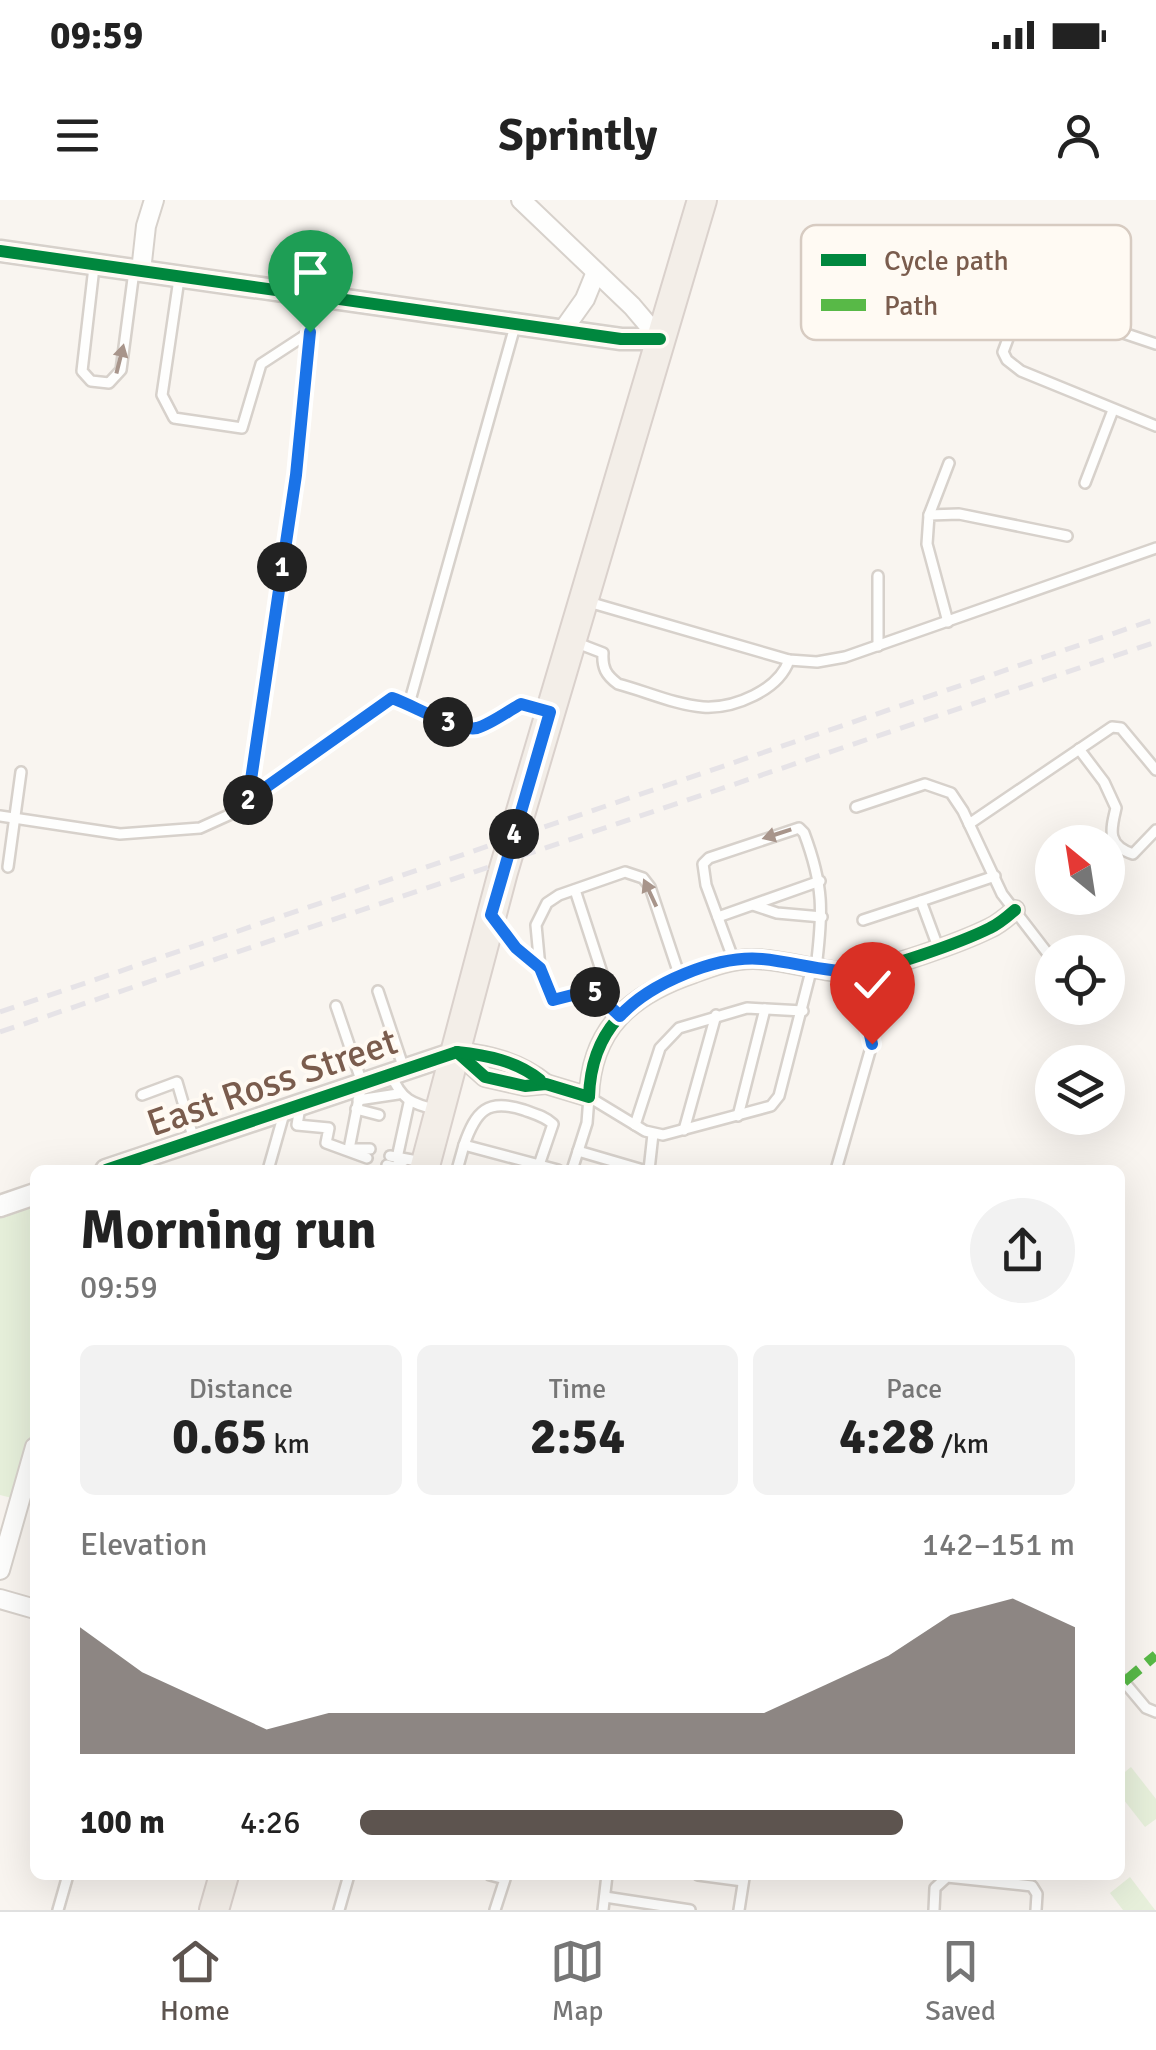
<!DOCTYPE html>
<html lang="en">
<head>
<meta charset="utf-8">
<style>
  :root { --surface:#fff; --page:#f2f2f2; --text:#222; --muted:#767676; --line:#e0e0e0; --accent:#5d544f }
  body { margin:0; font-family:Signika,sans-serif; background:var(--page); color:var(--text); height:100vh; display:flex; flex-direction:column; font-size:38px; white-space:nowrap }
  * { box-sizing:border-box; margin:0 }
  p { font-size:32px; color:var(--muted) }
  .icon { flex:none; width:55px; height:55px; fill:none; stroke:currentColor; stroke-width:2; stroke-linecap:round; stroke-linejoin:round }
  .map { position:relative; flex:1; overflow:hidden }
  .drawer { position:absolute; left:30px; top:965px; width:1095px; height:715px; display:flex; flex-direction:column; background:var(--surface); border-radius:15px; box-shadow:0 10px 40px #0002 }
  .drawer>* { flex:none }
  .needle { width:65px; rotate:330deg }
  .tools { position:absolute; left:1035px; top:625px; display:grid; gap:20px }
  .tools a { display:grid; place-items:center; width:90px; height:90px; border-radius:50%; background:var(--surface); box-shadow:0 10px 40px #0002; font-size:50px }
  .pin { position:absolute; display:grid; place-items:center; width:85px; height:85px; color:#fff; margin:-102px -42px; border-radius:50% 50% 50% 0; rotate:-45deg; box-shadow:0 0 10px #0007 }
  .pin .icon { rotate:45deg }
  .km { position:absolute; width:50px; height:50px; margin:-25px; border-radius:50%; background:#222; color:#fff; font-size:28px; line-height:50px; text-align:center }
  .round { display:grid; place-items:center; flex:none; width:105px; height:105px; border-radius:52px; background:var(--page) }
  .head { display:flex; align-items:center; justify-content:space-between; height:170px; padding:0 50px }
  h1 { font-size:55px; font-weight:700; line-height:75px }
  .figures { display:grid; grid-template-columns:repeat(3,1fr); gap:15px; height:170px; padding:10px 50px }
  .figures div { display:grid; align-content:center; border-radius:15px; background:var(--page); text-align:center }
  .figures b { font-size:50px; font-weight:700 }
  .figures small { font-size:28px; font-weight:400 }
  .figures p { font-size:28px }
  .chart { height:280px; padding:20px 50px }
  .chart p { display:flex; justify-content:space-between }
  .chart svg { width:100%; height:180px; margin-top:10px; fill:var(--accent); opacity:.7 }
  ul { padding:0 50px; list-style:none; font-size:32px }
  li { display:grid; grid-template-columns:160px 120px 1fr; align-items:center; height:75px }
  li i { height:25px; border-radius:12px; background:var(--accent) }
  .status { display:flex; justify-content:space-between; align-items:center; height:70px; padding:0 50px; background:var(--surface); direction:ltr }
  .status svg { height:28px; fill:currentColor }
  header { display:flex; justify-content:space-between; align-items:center; height:130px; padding:0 50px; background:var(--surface); font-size:45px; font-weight:700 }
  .tab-bar { display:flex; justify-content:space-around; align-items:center; height:140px; border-top:2px solid var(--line); background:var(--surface); font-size:28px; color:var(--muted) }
  .tab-bar a { display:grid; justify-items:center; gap:5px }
  .tab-bar .current { color:var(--accent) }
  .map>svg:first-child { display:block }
  .green { fill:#e7f0db }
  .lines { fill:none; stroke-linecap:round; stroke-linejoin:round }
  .service-casing { stroke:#d7d1cb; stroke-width:14 }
  .minor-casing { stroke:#d7d1cb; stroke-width:22 }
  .tertiary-casing { stroke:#d7d1cb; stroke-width:25 }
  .primary-casing { stroke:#dad1cc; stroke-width:32 }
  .service { stroke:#fefefd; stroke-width:9 }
  .minor { stroke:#fefefd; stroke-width:18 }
  .tertiary { stroke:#fefefd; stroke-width:20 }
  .primary { stroke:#f3eee8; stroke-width:28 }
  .rail { stroke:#e6e3e7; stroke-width:5; stroke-dasharray:15 10; stroke-linecap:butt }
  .quiet { stroke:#58b947; stroke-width:10; stroke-dasharray:20 10; stroke-linecap:butt }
  .cycleway-casing { stroke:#fffaf3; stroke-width:19 }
  .cycleway { stroke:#00873e; stroke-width:12 }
  .oneway { fill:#a8958b }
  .route-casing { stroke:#fff; stroke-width:20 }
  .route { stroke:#1a73e8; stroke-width:12 }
  .labels { text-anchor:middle; stroke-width:8; stroke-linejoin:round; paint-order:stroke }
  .street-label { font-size:38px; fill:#7a5c4d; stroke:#fffaf3 }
  .key { fill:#fffaf3; stroke:#d7cbc1; stroke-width:2.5 }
  .key-label { font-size:28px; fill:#7a5c4d }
</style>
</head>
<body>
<div class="status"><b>09:59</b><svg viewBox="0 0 49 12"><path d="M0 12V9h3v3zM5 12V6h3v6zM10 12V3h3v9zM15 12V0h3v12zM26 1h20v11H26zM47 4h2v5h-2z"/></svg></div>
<header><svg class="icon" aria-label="menu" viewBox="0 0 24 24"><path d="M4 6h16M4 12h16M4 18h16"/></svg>Sprintly<svg class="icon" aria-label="person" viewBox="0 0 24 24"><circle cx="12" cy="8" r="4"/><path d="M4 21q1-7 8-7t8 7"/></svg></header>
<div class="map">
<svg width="1156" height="1710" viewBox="0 0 1156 1710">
  <rect width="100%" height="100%" fill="#f9f5f0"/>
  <g class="green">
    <polygon points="35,994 35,1247 20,1300 0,1295 0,1006"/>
    <polygon points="1131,1567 1156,1599 1156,1619 1145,1627 1120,1595 1120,1576"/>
    <polygon points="1130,1677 1155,1710 1123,1710 1110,1693"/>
  </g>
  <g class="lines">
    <g class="service-casing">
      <g id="service">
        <polyline points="94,67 82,171 91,181 109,183 121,170 134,71"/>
        <polyline points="179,79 162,195 174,218 242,228 261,164 310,132"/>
        <polyline points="1156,144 1031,102 1019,109 1003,152 1007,160 1021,171 1156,226"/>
        <polyline points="1085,283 1113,210"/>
        <polyline points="929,315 949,263"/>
        <polyline points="585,401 789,460 817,462 845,457 1156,348"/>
        <polyline points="948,422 927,344 929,315 959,314 1067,336"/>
        <path d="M577 443 603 453C602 468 606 475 618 484 645 491 676 505 703 507 734 509 779 490 789 460"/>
        <polyline points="878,446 878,376"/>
        <polyline points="409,504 515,126"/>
        <path d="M1079 549 1104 582 1116 608C1111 629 1106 645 1133 654L1156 630"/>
        <polyline points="248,600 296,275 313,98"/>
        <polyline points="856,607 925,584 951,593 963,611 1002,694 1052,759"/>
        <path d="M0 616 120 634 200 628 231 614 391 498C413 505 457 532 477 528 491 524 508 511 521 504L547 511"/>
        <polyline points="969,624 1112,527 1121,528 1156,570"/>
        <polyline points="8,667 21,572"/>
        <polyline points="575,690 603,776 593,790"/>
        <polyline points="921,701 995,676"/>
        <polyline points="753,705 777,713 822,717"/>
        <polyline points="718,717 820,681"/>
        <polyline points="863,720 921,701 938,747"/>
        <polyline points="497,724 515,749 540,768"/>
        <path d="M734 761 706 685 703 664 709 658 799 628 804 633C824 686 823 712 816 768"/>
        <polyline points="378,791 404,869"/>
        <polyline points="336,806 362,883 349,949"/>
        <polyline points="619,816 593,790 553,801 540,768 536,725 547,703 559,695 625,672 643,678 650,687 680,777"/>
        <path d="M391 874C401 900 412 904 438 910"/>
        <polyline points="142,895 177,882 194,940"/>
        <polyline points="358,900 398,894"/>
        <polyline points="300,907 297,925 329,928 326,943 367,958"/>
        <polyline points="356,909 379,915"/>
        <polyline points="738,916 765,809"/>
        <polyline points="635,925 660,848 679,828 747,808 803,811"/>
        <polyline points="684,930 716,815"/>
        <path d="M464 945C476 911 487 898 524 910 535 914 544 916 553 924L539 965"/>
        <polyline points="349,949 370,949"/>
        <polyline points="578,951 643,970"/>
        <polyline points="390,956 423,962"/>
        <polyline points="397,958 409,903"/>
        <polyline points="387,965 394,967 405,960"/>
        <polyline points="268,970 285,910"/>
        <polyline points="457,970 464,945 558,970"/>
        <polyline points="572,970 587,923 589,897 645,931 663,935 771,906 779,896 812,767"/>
        <polyline points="649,970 653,934"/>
        <polyline points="836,970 872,844 856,772"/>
        <polyline points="1120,1477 1146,1508 1156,1512"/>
        <polyline points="490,1675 505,1679 495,1710"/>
        <polyline points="698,1675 743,1681"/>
        <polyline points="605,1697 690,1710"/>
        <polyline points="58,1710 68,1675"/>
        <polyline points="339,1710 349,1675"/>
        <polyline points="603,1710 607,1675"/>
        <polyline points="739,1710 744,1678"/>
        <polyline points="934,1710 935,1688 947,1677 1032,1686 1037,1694 1036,1710"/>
      </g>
    </g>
    <g class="minor-casing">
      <g id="minor">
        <polyline points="521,0 632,106 660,139"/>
        <polyline points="141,71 146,26 154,0"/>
        <polyline points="563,130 585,99 596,72"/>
        <path d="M457 852 485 877 525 886 546 884 589 897C591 828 632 794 694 773 713 766 732 759 753 759 786 759 819 773 852 772 880 772 964 741 990 728 999 724 1007 717 1015 710"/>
        <path d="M457 852C490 855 520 863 546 884"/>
        <polyline points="0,1370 35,1247"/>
        <polyline points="0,1399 35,1409"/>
      </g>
    </g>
    <g class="tertiary-casing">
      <g id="tertiary">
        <polyline points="0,51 621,139 660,139"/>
        <polyline points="106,970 457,852"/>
        <polyline points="0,1006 35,994"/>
      </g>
    </g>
    <g class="primary-casing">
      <g id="primary">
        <polyline points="424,970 503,672 702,0"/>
        <polyline points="214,1710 224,1675"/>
      </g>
    </g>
    <use href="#service" class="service"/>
    <use href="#minor" class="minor"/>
    <use href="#tertiary" class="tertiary"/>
    <use href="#primary" class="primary"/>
    <g class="rail">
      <polyline points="0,812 1156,419"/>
      <polyline points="0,832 1156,442"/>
    </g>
    <polyline class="quiet" points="1124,1482 1156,1455"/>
    <g class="cycleway-casing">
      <g id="cycleway">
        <polyline points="0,51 621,139 660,139"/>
        <path d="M457 852 485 877 525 886 546 884 589 897C591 828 632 794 694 773 713 766 732 759 753 759 786 759 819 773 852 772 880 772 964 741 990 728 999 724 1007 717 1015 710"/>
        <path d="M106 970 457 852C486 855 517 861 540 880"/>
      </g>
    </g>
    <use href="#cycleway" class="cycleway"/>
  </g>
  <defs><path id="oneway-solid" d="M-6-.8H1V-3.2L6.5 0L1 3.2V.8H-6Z" transform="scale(2.5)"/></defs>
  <g class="oneway">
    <use href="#oneway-solid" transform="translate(120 159) rotate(-76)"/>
    <use href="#oneway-solid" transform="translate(777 634) rotate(162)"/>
    <use href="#oneway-solid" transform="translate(650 693) rotate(-115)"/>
  </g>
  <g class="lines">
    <g class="route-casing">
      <path id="route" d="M310 132 296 275 248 600 392 498C413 505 457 532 477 528 491 524 508 511 521 504L550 512 491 715 516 748 540 768 553 800 592 790 620 816C650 783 717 755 762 759 794 762 824 772 856 772L872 844"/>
    </g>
    <use href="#route" class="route"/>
  </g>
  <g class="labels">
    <g class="street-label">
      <text transform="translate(272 882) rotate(-19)" y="13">East Ross Street</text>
    </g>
  </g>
  <rect x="801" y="25" width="330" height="115" rx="15" class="key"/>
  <rect x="821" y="54" width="45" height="12" fill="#00873e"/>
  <rect x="821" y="99" width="45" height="12" fill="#58b947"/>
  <g class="key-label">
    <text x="884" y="70">Cycle path</text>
    <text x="884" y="115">Path</text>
  </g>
</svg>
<div class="tools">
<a><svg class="needle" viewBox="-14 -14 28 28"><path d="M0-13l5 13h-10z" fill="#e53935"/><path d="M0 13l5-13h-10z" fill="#767676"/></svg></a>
<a><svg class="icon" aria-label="locate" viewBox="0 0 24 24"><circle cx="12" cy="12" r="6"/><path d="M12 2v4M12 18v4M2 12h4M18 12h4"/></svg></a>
<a><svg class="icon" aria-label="layers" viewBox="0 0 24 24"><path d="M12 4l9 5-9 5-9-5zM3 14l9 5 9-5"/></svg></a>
</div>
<div class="pin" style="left:310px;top:132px;background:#1e9e55"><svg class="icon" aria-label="arrive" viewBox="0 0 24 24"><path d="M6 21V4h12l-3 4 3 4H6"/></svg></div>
<div class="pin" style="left:872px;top:844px;background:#d93025"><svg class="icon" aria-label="check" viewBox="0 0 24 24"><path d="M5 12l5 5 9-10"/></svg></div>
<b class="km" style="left:282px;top:367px">1</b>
<b class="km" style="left:248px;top:600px">2</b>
<b class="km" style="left:448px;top:522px">3</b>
<b class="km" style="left:514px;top:634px">4</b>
<b class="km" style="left:595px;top:792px">5</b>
<section class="drawer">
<div class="head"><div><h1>Morning run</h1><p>09:59</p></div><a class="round"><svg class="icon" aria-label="share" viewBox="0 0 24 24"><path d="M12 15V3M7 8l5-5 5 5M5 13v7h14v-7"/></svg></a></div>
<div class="figures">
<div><p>Distance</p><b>0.65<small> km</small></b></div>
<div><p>Time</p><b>2:54</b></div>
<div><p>Pace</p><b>4:28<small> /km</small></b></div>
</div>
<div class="chart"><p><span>Elevation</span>142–151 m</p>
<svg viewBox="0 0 160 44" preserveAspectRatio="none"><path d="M0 44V13L10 24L20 31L30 38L40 34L50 34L60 34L70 34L80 34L90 34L100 34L110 34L120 27L130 20L140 10L150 6L160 13V44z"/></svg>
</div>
<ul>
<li><b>100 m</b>4:26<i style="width:76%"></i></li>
</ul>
</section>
</div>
<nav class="tab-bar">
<a class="current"><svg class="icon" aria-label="home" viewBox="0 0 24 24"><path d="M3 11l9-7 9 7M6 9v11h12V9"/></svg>Home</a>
<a><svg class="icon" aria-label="map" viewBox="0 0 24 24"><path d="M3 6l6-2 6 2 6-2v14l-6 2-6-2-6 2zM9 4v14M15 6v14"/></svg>Map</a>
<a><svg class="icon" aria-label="saved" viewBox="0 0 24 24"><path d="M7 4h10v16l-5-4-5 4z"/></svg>Saved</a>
</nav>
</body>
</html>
